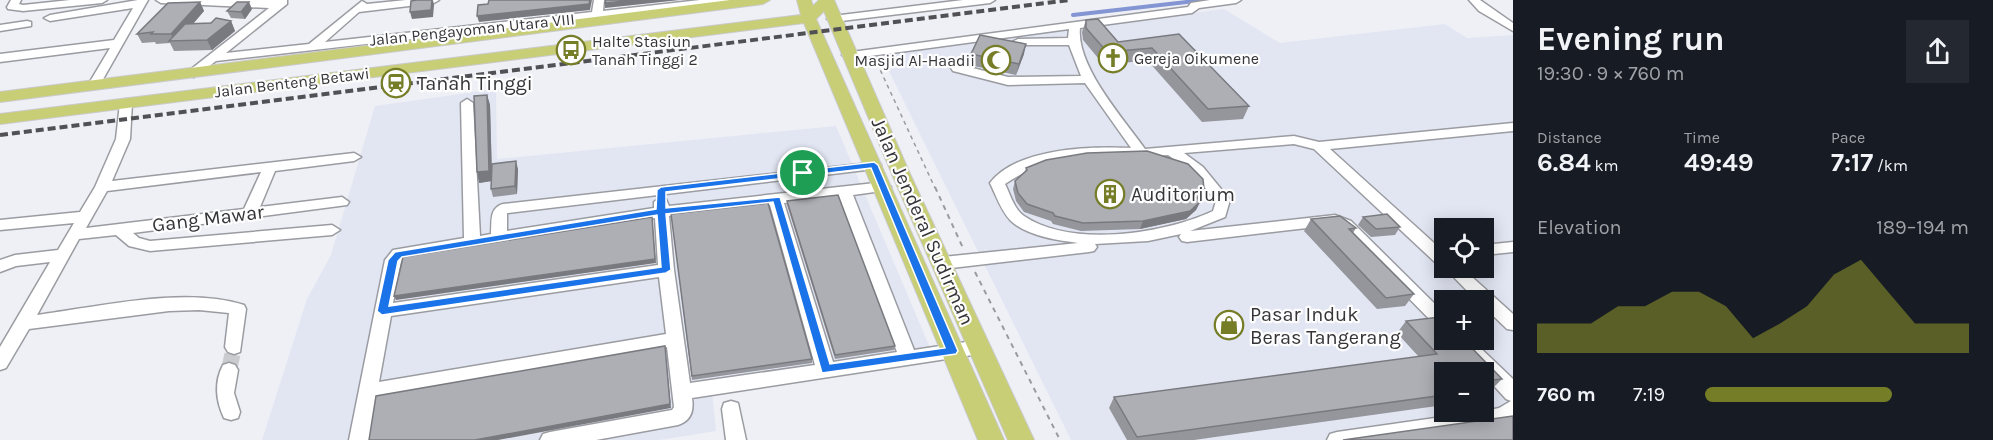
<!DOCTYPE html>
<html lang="en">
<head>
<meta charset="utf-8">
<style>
  :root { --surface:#171b24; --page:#242831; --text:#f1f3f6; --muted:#9ea1a6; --accent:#767d27 }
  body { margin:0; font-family:Karla,sans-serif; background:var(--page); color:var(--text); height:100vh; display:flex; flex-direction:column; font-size:22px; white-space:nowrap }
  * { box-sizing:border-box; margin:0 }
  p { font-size:20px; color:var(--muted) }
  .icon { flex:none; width:33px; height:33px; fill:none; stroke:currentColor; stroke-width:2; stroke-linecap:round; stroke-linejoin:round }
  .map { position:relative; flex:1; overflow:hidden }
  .side { display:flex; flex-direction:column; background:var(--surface); width:480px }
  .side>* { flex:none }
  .tools { position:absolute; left:1434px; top:218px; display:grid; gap:12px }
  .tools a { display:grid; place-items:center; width:60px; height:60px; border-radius:0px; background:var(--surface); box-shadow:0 3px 15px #0003; font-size:30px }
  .pin { position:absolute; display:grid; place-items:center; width:51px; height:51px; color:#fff; margin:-26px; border:3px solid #fff; border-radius:50%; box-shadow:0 2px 6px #0007 }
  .round { display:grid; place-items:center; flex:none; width:63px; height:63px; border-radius:0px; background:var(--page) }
  .headline { display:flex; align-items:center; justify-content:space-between; height:102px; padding:0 24px }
  h1 { font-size:33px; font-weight:700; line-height:45px }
  .metrics { display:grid; grid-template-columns:repeat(3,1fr); gap:9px; height:102px; padding:6px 24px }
  .metrics div { display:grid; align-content:center }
  .metrics b { font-size:26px; font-weight:700 }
  .metrics small { font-size:16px; font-weight:400 }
  .metrics p { font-size:16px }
  .chart { height:168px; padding:12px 24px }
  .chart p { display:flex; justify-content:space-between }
  .chart svg { width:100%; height:108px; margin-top:6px; fill:var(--accent); opacity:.7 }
  ul { padding:0 24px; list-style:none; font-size:20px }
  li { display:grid; grid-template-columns:96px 72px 1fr; align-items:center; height:45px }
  li i { height:15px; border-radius:8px; background:var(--accent) }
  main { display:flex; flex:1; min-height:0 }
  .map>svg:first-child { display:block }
  .built { fill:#e2e6f3; fill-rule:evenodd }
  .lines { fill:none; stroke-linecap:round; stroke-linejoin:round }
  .stream { stroke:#8395d2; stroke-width:4 }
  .minor-tunnel { stroke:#c9cbcf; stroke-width:16; stroke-dasharray:16 8; stroke-linecap:butt }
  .minor-casing { stroke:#9a9ca1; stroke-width:3 }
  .major-casing { stroke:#cacacb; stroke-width:2 }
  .path-far1 { stroke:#9a9b9f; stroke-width:1.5; stroke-dasharray:4 4; stroke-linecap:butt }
  .path { stroke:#9a9b9f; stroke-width:2; stroke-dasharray:5 5; stroke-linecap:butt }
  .minor { fill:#fff; fill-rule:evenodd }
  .major { fill:#c8ce76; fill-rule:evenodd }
  .rail { stroke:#515155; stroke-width:4; stroke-dasharray:8 4; stroke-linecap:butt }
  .wall { fill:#95969c }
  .shaded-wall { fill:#797a7f }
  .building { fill:#adafb5; stroke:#797a7f; stroke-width:1.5 }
  .route { fill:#1a73e8; stroke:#fff; stroke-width:1.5; fill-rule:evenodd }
  .labels { text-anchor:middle; stroke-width:4.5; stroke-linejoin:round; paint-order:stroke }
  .far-street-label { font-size:16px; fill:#353538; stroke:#fdfdfe }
  .far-poi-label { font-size:16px; fill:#353538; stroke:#fdfdfe; text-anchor:start }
  .poi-label { font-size:20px; fill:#353538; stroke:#fdfdfe; text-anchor:start }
  .street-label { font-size:20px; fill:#353538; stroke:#fdfdfe }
</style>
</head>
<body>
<main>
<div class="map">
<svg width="1513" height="440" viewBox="0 0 1513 440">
  <rect width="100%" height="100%" fill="#eef0f5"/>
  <g class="built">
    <path d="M1224 9 1280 43 1445 24 1467 38 1513 35V440H1071L881 55 952 43ZM1444 228H1484V267H1444ZM1444 300H1484V339H1444ZM1444 372H1484V411H1444Z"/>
    <polygon points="496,89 497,159 836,126 936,362 712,392 716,431 660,440 262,440 307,299 331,255 375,106"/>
  </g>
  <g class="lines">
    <polyline class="stream" points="1073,15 1204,0"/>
    <polyline class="minor-tunnel" points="229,370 234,347"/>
    <g class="minor-casing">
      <g id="minor">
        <polygon points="11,0 21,0 19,4 23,5 70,0 107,0 102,3 23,11 8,9 7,7"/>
        <polygon points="138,0 148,0 98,88 90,88 88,85 110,48 0,62 0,54 114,40 133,8 50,21 44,18 50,15"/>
        <polygon points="156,0 287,0 287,4 226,53 309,44 362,1 367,4 406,0 439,0 434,3 359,12 325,42 592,12 594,0 604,0 603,11 700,0 734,0 729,3 216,61 194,77 190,76 190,70 269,8 161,3"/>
        <polygon points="963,0 995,0 990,3 833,22 827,19 833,16"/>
        <path d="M1210 0H1241L1236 3 1199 8 1192 13 1080 28C1076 66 1123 118 1145 149L1294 136 1319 142 1513 123V131L1330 149 1444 252V267H1461L1513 314V330L1507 329 1484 307V300H1476L1443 266 1438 265 1314 149 1294 144 1184 153 1203 167 1230 200 1225 217 1190 231 1335 215 1351 221 1444 313V329L1438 328 1341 229 1333 225 1187 242 1182 241 1179 237 1181 234 1148 241 1095 244 1097 247 1094 251 1089 252 943 269 937 267 935 263 937 259 943 257 1078 243C1056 240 1027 236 1011 221 1001 211 996 195 990 183 1016 148 1091 146 1131 148L1085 83 1008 85 953 71 951 68 957 64 1008 77 1081 76 1069 45H1018L1012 42 1018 39 1068 38 1069 29 848 59 842 55 844 53 1188 7 1191 3ZM1168 155 1193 173 1216 201 1213 211C1164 234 1071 248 1024 216 1014 209 1010 194 1005 184 1055 149 1111 160 1168 155Z"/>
        <polygon points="1469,0 1480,0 1513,23 1513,31 1479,11"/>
        <polygon points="27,21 31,22 31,26 0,31 0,25"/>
        <path d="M126 99 132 103 130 139 112 181 354 153 361 157 354 161 275 171 260 207 342 197 349 202 347 205 133 233 139 238 150 241 332 225 340 230 332 235 150 251 129 246 116 235 79 239 37 315C98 307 185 286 244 305L246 309 240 352 234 354 228 352 225 347 229 313 199 310 169 311 29 329 6 368 0 370V347L50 262 16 266 0 272V260L15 255 58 250 74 223 0 230V220L80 212 95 187 116 139 120 103ZM261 172 244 209 86 228 107 191Z"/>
        <path d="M467 99 473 103 480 236 491 234C492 222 489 208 503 204L879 162 881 165 879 168 874 169 507 213V231L654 208V202L661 197 666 199 669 206 884 182 891 187 889 190 853 195 914 350 979 340 985 342 988 347 985 352 979 354 692 398C694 410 691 421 678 425L596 440H540L543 434 550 432 672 410 674 407 667 347 376 398 369 440H349L385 260 393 250 399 249 464 238 461 103ZM839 197 897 352 833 362 784 203ZM770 205 815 365 690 383 674 270 669 216ZM655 218 658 265 393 303 401 262 404 259ZM659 277 666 334 379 382 391 316Z"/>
        <polygon points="1513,242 1513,252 1484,255 1484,245"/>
        <polygon points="1451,339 1471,339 1513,379 1513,418 1503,423 1391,440 1327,440 1330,434 1337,432 1484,411 1499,408 1511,401 1506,399"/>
        <path d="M229 363 235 365 238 370 234 393 240 412 238 418 231 420 224 418C216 401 214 382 223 365Z"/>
        <polygon points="731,401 738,403 746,440 726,440 722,409 724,403"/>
      </g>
    </g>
    <g class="major-casing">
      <g id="major">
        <polygon points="730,0 770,0 763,4 0,102 0,92"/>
        <polygon points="797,0 811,0 813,6 819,0 834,0 910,174 1034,440 1008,440 892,174 824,11 816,19 1004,440 978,440 804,23 0,124 0,114 801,15"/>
      </g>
    </g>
    <polyline class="path-far1" points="877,63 935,188"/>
    <g class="path">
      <polyline points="935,187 963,248"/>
      <polyline points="975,272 1060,440"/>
    </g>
    <use href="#minor" class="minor"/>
    <use href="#major" class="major"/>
    <polyline class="rail" points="0,135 1070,0"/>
  </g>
  <g class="wall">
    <polygon points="200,2 204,11 193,24 231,21 235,31 212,50 174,51 170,43 156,44 155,42 142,43 137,34"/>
    <polygon points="252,9 245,19 231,18 227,11"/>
    <polygon points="1086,20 1118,42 1179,34 1249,106 1243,119 1202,122 1148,61 1103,64 1083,40 1082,32"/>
    <polygon points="971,54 1024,54 1016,75 969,65"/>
    <polygon points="487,95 490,105 492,174 518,169 517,194 493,197 491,189 491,181 479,183"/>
    <polygon points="1026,168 1204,189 1198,200 1200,202 1196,210 1186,219 1140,229 1081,231 1053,224 1051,221 1024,212 1016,201 1013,189 1015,181 1025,172"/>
    <polygon points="787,201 895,346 894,350 835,359 787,205"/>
    <polygon points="671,214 812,359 812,363 692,380"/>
    <polygon points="1363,217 1400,227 1395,235 1371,237 1358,225"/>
    <polygon points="1311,219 1356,228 1353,233 1414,294 1405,306 1377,309 1304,231"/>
    <polygon points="1406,321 1502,379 1491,390 1484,392 1484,372 1444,372 1444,405 1194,440 1127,440 1109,408 1114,397 1419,357 1397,333"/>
  </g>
  <g class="shaded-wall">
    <polygon points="433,0 434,5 433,17 412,19 410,12"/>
    <polygon points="592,0 590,10 479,22 477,16"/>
    <polygon points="636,0 680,0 605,8 605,3"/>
    <polygon points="200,2 204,11 178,41 174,41 171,34"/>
    <polygon points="249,2 252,9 245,19 241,12"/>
    <polygon points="231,21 235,31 212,50 207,40"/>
    <polygon points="1026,44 1024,54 1016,75 1019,64"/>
    <polygon points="487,95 490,105 492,181 479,183 477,172"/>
    <polygon points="516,161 518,169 517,194 515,186"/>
    <polygon points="1204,189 1201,197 1193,206 1197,198"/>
    <polygon points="1200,202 1196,210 1186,219 1140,229 1143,221"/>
    <polygon points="652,217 656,263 396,300 394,296"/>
    <polygon points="665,346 671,408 498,440 475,440"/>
  </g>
  <g class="building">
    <polygon points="417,0 432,0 431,10 410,12 411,1"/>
    <polygon points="489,0 590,0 589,4 477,16 478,5 488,4"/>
    <polygon points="606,0 636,0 605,3"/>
    <polygon points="200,2 171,34 151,34 153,32 137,34 168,3"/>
    <polygon points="237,2 249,2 241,12 227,11"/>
    <polygon points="216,18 231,21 207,40 169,41 185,24 211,23"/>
    <polygon points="1098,19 1118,42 1179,34 1249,106 1208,109 1152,48 1107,52 1086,28 1086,20"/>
    <polygon points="980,35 1026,44 1019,64 971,54"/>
    <polygon points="487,95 489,171 477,172 474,96"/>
    <polygon points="1147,151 1188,164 1203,179 1204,189 1197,198 1200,202 1190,211 1143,221 1083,223 1055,216 1053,213 1027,204 1018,193 1015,181 1027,170 1026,168 1046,160 1087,153"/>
    <polygon points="516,161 515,186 491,189 492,164"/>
    <polygon points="838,195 895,346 835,355 787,201"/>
    <polygon points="768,203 812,359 692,376 671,214"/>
    <polygon points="1387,214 1400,227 1376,229 1363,217"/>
    <polygon points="1340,216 1356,228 1349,229 1414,294 1386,298 1311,219"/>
    <polygon points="652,217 655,259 394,296 403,257"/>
    <polygon points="1440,317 1444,321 1444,339 1463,339 1502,379 1484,381 1484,372 1444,372 1444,395 1137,437 1114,397 1437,354 1406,321"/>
    <polygon points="665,346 670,404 475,440 369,440 376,396"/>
    <polygon points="1513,416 1513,440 1343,440"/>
  </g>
  <path class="route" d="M874 162 878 165 958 351 956 354 822 373 773 202 666 214 671 270 666 273 382 315 377 311 388 260 395 252 656 209 657 190 661 187ZM871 168 945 348 830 364 780 197 666 208V192ZM657 215 661 267 389 306 398 261 402 257Z"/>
  <defs>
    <g id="bus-ring" transform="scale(1.5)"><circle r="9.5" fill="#fdfdfe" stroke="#767d27" stroke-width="1.5"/><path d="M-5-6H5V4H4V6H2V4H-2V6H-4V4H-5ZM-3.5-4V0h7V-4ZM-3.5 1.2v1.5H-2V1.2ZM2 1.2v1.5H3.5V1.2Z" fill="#767d27"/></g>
    <g id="church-ring" transform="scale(1.5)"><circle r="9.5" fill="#fdfdfe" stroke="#767d27" stroke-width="1.5"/><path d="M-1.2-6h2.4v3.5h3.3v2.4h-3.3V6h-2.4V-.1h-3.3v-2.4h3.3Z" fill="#767d27"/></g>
    <g id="mosque-ring" transform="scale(1.5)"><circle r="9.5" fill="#fdfdfe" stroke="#767d27" stroke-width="1.5"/><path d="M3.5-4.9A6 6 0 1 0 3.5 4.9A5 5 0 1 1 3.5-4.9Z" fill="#767d27"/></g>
    <g id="station-ring" transform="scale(1.5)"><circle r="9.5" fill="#fdfdfe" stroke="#767d27" stroke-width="1.5"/><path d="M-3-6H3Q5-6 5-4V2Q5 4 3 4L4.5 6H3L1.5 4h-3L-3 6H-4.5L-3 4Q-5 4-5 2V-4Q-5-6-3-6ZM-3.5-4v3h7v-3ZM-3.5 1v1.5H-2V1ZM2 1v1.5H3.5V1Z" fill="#767d27"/></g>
    <g id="building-ring" transform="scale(1.5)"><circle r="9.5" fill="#fdfdfe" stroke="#767d27" stroke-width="1.5"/><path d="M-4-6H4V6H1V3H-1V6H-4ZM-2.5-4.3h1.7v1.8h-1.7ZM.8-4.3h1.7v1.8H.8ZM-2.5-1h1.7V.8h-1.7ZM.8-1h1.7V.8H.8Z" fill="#767d27"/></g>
    <g id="shop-ring" transform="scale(1.5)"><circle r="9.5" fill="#fdfdfe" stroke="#767d27" stroke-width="1.5"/><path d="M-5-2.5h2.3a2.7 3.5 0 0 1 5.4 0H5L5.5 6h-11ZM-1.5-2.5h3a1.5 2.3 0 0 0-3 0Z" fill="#767d27"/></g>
  </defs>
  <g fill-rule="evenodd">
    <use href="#bus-ring" x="571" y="50"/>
    <use href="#church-ring" x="1113" y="58"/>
    <use href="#mosque-ring" x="996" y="60"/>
    <use href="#station-ring" x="396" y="83"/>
    <use href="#building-ring" x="1110" y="194"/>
    <use href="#shop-ring" x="1229" y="325"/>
  </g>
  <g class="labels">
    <g class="far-street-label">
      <text transform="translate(472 29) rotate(-6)" y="6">Jalan Pengayoman Utara VIII</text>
      <text transform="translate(292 82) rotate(-7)" y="6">Jalan Benteng Betawi</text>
    </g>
    <g class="far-poi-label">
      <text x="592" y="47">Halte Stasiun<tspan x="592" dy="18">Tanah Tinggi 2</tspan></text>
      <text x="1134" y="64">Gereja Oikumene</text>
      <text x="975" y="66" text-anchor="end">Masjid Al-Haadii</text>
    </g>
    <g class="poi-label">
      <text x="417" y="90">Tanah Tinggi</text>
      <text x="1131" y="201">Auditorium</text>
      <text x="1250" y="321">Pasar Induk<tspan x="1250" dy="23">Beras Tangerang</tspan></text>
    </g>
    <g class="street-label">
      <text transform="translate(208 218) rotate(-7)" y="7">Gang Mawar</text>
      <text transform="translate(923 221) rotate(66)" y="7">Jalan Jenderal Sudirman</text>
    </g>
  </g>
</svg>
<div class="tools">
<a><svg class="icon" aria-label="locate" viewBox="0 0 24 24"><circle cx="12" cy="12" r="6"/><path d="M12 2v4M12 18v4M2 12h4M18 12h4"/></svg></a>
<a>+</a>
<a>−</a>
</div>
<div class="pin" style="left:803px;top:173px;background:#1e9e55"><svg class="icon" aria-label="arrive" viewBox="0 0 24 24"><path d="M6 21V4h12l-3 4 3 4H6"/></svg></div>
</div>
<section class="side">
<div class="headline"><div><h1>Evening run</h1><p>19:30 · 9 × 760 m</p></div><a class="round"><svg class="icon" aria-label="share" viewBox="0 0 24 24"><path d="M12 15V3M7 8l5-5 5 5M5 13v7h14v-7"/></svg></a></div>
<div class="metrics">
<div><p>Distance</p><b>6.84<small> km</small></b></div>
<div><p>Time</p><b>49:49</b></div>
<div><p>Pace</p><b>7:17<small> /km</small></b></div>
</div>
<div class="chart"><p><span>Elevation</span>189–194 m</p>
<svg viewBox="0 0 160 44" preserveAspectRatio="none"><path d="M0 44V32L10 32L20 32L30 25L40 25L50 19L60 19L70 25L80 38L90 32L100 25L110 12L120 6L130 19L140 32L150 32L160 32V44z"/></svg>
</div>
<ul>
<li><b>760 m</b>7:19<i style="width:71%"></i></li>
</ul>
</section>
</main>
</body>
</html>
